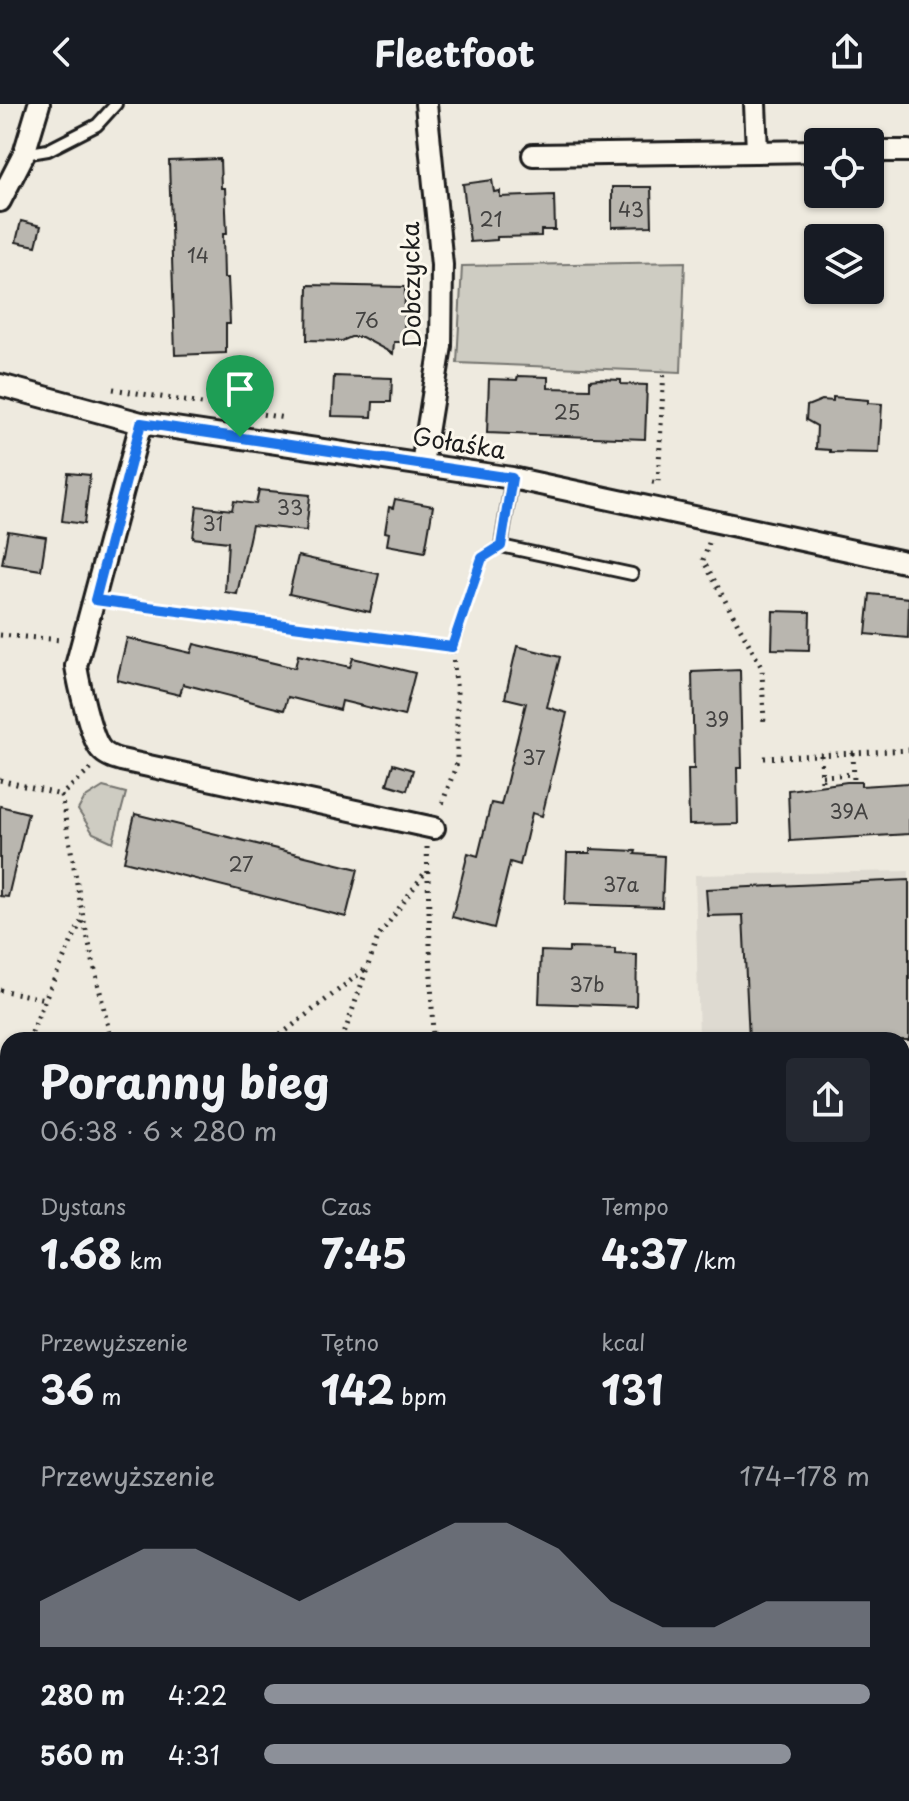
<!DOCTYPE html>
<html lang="pl">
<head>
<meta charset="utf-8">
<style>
  :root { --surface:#171b24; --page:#242831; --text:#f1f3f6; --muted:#9ea1a6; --accent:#8c9099 }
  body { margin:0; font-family:"Playpen Sans",sans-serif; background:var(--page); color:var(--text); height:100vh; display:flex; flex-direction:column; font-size:30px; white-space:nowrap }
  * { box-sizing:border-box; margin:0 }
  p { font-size:26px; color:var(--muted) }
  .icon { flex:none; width:44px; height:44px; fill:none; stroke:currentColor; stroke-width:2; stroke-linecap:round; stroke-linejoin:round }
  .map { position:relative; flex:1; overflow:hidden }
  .side { position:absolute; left:0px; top:928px; width:910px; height:770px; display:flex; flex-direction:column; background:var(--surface); border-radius:24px 24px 0 0; box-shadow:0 2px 6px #0004 }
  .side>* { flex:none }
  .controls { position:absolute; left:804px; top:24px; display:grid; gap:16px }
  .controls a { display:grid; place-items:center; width:80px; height:80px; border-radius:8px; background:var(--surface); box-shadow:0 2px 6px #0004; font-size:40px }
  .pin { position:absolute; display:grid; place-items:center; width:68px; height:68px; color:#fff; margin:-82px -34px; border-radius:50% 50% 50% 0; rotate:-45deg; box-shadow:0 0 8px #0007 }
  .pin .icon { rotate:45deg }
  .round { display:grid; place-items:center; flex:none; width:84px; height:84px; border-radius:8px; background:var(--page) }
  .overview { display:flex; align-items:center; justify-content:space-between; height:136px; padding:0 40px }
  h1 { font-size:44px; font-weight:700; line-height:60px }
  .metrics { display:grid; grid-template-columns:repeat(3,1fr); gap:12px; height:136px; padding:8px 40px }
  .metrics div { display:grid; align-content:center }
  .metrics b { font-size:40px; font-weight:700 }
  .metrics small { font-size:22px; font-weight:400 }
  .metrics p { font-size:22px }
  .chart { height:224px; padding:16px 40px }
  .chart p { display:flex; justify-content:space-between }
  .chart svg { width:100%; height:144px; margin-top:8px; fill:var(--accent); opacity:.7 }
  ul { padding:0 40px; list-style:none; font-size:26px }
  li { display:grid; grid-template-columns:128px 96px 1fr; align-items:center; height:60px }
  li i { height:20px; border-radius:10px; background:var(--accent) }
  header { display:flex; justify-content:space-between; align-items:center; height:104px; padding:0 40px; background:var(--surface); font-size:36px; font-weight:700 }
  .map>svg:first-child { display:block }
  .built { fill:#dedad1 }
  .green { fill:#ceccc2; stroke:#75746f; stroke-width:2 }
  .building { fill:#b9b6af; stroke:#1c1c1c; stroke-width:2 }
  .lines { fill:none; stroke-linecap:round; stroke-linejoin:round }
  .service-casing { stroke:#1c1c1c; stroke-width:16 }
  .minor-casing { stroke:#1c1c1c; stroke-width:26 }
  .secondary-casing { stroke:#1c1c1c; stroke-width:36 }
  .path { stroke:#1c1c1c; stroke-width:5; stroke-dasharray:2 6; stroke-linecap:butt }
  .service { stroke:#fbf7ec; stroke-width:10 }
  .minor { stroke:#fbf7ec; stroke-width:20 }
  .secondary { stroke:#fbf7ec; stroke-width:30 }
  .tram { stroke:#1c1c1c; stroke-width:2 }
  .route-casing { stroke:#fff; stroke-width:16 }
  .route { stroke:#1a73e8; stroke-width:10 }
  .labels { text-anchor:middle; stroke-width:6; stroke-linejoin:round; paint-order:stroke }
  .number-label { font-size:20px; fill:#434241 }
  .street-label { font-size:24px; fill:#1c1c1c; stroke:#fbf7ec }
</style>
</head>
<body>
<header><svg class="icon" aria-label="back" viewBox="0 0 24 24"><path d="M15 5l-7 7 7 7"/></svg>Fleetfoot<svg class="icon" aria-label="share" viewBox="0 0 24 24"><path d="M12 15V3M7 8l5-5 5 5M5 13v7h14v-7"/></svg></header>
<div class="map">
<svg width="909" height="1697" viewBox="0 0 909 1697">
  <rect width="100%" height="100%" fill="#eeeadf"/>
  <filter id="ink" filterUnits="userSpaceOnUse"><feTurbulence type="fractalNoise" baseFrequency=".0125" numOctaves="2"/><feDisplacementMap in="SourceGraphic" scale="16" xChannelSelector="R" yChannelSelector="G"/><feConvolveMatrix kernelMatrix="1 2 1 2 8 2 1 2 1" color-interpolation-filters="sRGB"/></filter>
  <g filter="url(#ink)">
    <polygon class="built" points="909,767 909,958 902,959 902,936 699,936 695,771"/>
    <g class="green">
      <polygon points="685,158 681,268 457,259 462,162"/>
      <polygon points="103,683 126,689 113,738 93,729 78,706 84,695"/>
      <polygon points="909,958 909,1025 902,1026 902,959"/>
      <polygon points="902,1148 909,1148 909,1307 902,1308"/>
      <polygon points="0,1176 8,1179 8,1257 0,1255"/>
      <polygon points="909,1365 909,1504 902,1501 902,1366"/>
      <polygon points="0,1642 8,1644 4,1668 8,1669 8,1690 93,1690 92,1697 0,1697"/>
      <polygon points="153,1690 221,1690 218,1697 153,1697"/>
      <polygon points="306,1690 421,1690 396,1697"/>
      <polygon points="479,1690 550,1690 550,1697 478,1697"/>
    </g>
    <g class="building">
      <polygon points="220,55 221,84 225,84 227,130 223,130 224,174 228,174 229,195 230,220 226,220 226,249 175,251 169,57"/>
      <polygon points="492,76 494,88 500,87 500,93 554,91 555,126 541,126 541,132 497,133 497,136 470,138 463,80"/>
      <polygon points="612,83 651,83 652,122 612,123"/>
      <polygon points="21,117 41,122 36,142 16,138"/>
      <polygon points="308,181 405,183 404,238 394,238 393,250 362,233 351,233 342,237 307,236"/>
      <polygon points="334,272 392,274 391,298 373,298 372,313 332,312"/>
      <polygon points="518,272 548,273 548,284 590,285 590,276 599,275 621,276 621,280 647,281 645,335 487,329 489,275 517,276"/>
      <polygon points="833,293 868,296 868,299 882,300 879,349 830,348 830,346 816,345 817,322 806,316 807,302 822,296 833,297"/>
      <polygon points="68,369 90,371 84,420 62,417"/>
      <polygon points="259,386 310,391 306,427 252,421 237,490 225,488 228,438 193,434 197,402 232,406 234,397 256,400"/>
      <polygon points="395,395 433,402 425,448 387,441 389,429 385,428 389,403 393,404"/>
      <polygon points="8,427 46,433 41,466 2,460"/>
      <polygon points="298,452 379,470 370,508 289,490"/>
      <polygon points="870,490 909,494 908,534 866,530"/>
      <polygon points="773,507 810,508 809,546 772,545"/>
      <polygon points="127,534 191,549 194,540 295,564 298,551 350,563 353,554 415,569 404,612 342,597 340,606 288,593 284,606 183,580 180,591 117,576"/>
      <polygon points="517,542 560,553 547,603 567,609 542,712 532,709 520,761 510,758 494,824 452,813 468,749 478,752 491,699 501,701 526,599 505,594"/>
      <polygon points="740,566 742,664 737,664 738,720 689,721 688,665 694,665 692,568"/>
      <polygon points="393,660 413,666 407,686 387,680"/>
      <polygon points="847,678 861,678 861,682 909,679 909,730 790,737 788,686"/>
      <polygon points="0,702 28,709 8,793 0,792"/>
      <polygon points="135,710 358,765 346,813 124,757"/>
      <polygon points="590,745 636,747 635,750 664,752 662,803 565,800 567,749 590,749"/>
      <polygon points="909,776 909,936 749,936 743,811 708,812 706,785"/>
      <polygon points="569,844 615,845 615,850 637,851 636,902 539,899 541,847 569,848"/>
    </g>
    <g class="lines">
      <g class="service-casing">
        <g id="service">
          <polyline points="24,50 48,46 97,21 116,0"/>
          <polyline points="512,374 501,442 632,470"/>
        </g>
      </g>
      <g class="minor-casing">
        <g id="minor">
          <polyline points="755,0 757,47"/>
          <polyline points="870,47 909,47"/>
          <polyline points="533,51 818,47"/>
          <polyline points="0,97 24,50 39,0"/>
          <polyline points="0,281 141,319 512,374 909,459"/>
          <path d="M141 319 76 562C79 580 90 629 99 643 104 651 113 654 121 656L434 724"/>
          <polyline points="422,360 441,242 442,161 426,0"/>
          <polyline points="0,1281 8,1283"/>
          <polyline points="902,1339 909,1338"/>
          <polyline points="108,1697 109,1690"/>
        </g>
      </g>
      <g class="secondary-casing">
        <g id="secondary">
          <polyline points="0,1020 8,1022"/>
          <polyline points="0,1069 8,1071"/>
          <polyline points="902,1083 909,1082"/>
          <polyline points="902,1130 909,1129"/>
        </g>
      </g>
      <g class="path">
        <polyline points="113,285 285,314"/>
        <polyline points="652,378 658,379 664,265"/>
        <polyline points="709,439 703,456 762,564 764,622"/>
        <polyline points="116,499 452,543 457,589 457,659 441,703"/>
        <polyline points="0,531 62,536"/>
        <polyline points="452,543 482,454 489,449"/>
        <polyline points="853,649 854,678"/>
        <polyline points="821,651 822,680"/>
        <polyline points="764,654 909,646"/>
        <polyline points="91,665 61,691 83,813 111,936"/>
        <polyline points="822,672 854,670"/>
        <polyline points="0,676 61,691"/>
        <polyline points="427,743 433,936"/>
        <polyline points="0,886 45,895"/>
        <polyline points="29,936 45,895 83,813"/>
        <polyline points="274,936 368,863"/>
        <polyline points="342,936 378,833 426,767"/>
        <polyline points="0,968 8,970"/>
        <polyline points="902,1033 909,1032"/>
        <polyline points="0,1169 8,1171"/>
        <polyline points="902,1241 909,1240"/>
        <polyline points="0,1258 8,1230"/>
        <polyline points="902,1507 909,1507"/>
        <polyline points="0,1524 8,1528"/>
        <polyline points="0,1563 8,1564"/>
        <polyline points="244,1690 322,1697"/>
        <polyline points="446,1690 455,1697"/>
        <polyline points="222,1697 225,1690"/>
        <polyline points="425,1697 438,1690"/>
        <polyline points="475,1697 476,1690"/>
        <polyline points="851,1697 851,1690"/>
        <polyline points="902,1697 904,1653"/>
      </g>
      <use href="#service" class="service"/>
      <use href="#minor" class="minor"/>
      <use href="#secondary" class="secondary"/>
      <g class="tram">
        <polyline points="0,1138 8,1141"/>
        <polyline points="0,1154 8,1156"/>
        <polyline points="902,1206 909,1205"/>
        <polyline points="902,1221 909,1220"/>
      </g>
    </g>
  </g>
  <g class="lines" filter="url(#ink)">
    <g class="route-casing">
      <polygon id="route" points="141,319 512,374 501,442 482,454 452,543 95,496"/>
    </g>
    <use href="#route" class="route"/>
  </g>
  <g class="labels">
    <g class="number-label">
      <text x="631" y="113">43</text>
      <text x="491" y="123">21</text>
      <text x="198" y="159">14</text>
      <text x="367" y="224">76</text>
      <text x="567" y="316">25</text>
      <text x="290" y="411">33</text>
      <text x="213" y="427">31</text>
      <text x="717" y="623">39</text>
      <text x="534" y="661">37</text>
      <text x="849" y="715">39A</text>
      <text x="241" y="768">27</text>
      <text x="621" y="788">37a</text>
      <text x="587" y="888">37b</text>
    </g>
    <g class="street-label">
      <text transform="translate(412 181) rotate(-91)" y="8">Dobczycka</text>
      <text transform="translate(459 340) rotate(9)" y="8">Gołaśka</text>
    </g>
  </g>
</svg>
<div class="controls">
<a><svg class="icon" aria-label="locate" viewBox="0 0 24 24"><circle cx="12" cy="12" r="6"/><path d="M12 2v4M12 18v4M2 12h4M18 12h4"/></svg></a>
<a><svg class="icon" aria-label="layers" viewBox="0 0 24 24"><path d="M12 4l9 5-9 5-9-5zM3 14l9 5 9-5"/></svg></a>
</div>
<div class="pin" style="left:240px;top:333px;background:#1e9e55"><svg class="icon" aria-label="arrive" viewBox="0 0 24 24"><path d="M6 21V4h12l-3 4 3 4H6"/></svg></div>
<section class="side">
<div class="overview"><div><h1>Poranny bieg</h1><p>06:38 · 6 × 280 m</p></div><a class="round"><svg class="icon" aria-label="share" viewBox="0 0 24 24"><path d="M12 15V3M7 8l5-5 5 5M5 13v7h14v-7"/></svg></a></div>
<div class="metrics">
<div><p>Dystans</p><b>1.68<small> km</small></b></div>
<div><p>Czas</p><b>7:45</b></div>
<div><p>Tempo</p><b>4:37<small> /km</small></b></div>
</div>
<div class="metrics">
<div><p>Przewyższenie</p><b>36<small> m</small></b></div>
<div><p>Tętno</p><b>142<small> bpm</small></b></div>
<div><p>kcal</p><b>131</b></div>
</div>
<div class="chart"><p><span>Przewyższenie</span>174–178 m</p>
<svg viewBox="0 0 160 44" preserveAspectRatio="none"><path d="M0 44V30L10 22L20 14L30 14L40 22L50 30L60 22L70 14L80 6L90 6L100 14L110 30L120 38L130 38L140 30L150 30L160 30V44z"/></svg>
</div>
<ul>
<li><b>280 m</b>4:22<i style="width:100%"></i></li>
<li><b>560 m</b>4:31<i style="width:87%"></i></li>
</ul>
</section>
</div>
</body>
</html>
